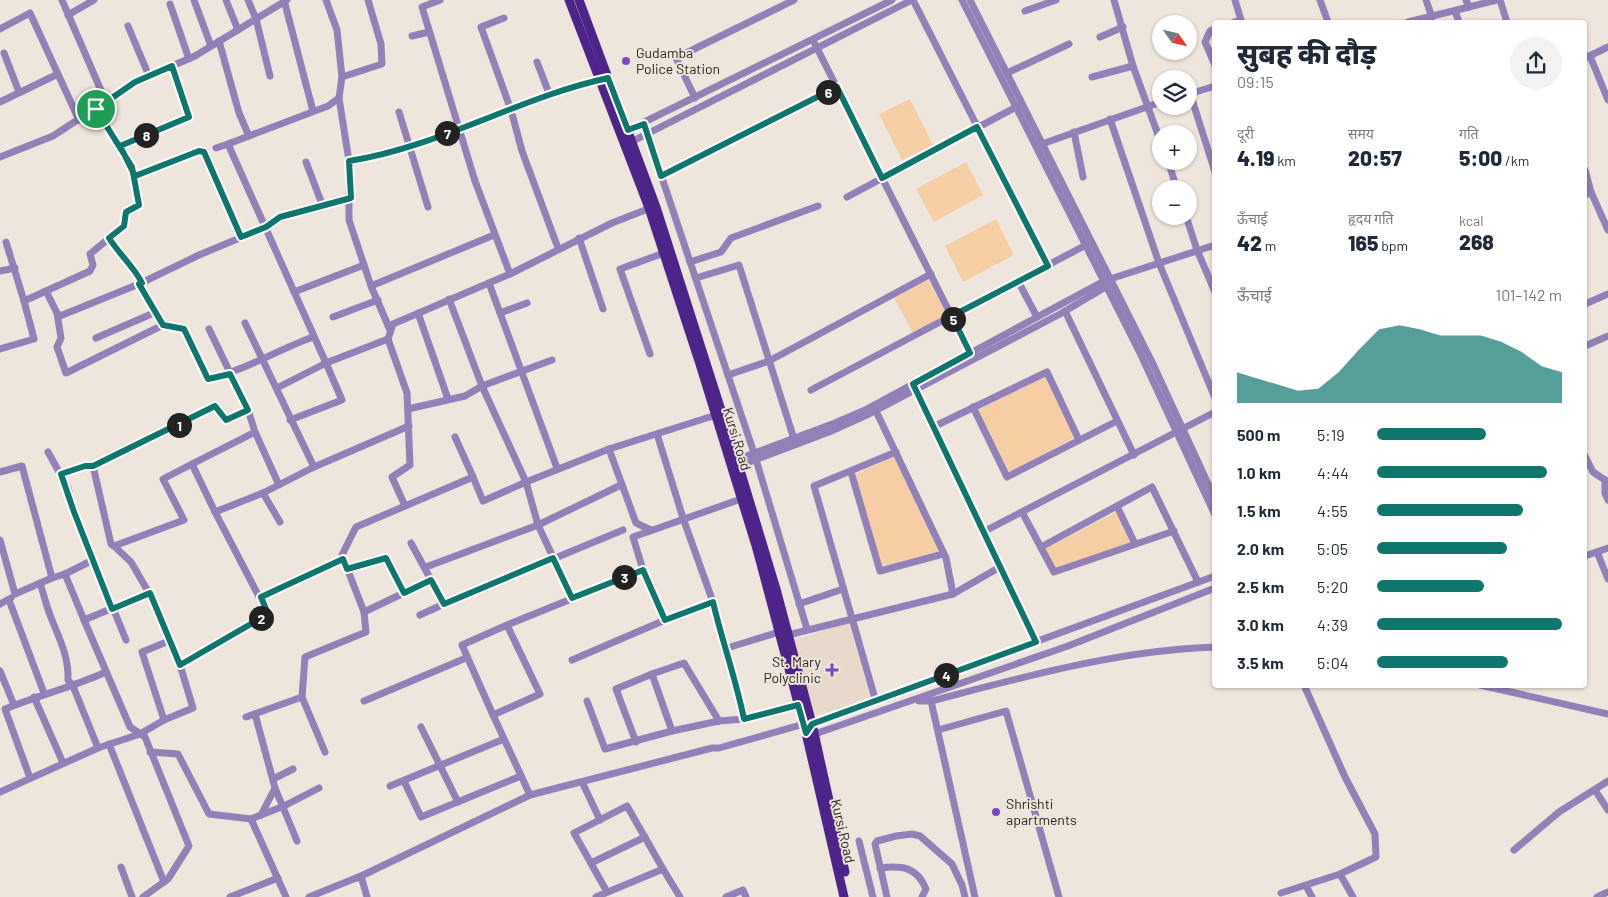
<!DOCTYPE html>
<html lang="hi">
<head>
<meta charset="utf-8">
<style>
  :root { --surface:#fff; --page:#f2f2f3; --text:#1f2937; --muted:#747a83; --accent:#0f766e }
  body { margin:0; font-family:Barlow,"Noto Sans Devanagari",sans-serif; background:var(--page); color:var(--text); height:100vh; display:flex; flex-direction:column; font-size:19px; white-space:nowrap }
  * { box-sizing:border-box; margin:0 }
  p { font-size:16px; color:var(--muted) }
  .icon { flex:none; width:28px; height:28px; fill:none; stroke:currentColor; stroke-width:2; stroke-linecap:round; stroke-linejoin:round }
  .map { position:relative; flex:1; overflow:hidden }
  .panel { position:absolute; left:1212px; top:20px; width:375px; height:668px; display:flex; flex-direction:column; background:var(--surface); border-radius:5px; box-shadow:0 1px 4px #0004 }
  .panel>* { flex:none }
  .needle { width:32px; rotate:124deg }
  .controls { position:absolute; left:1152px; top:15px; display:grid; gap:10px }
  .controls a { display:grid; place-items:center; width:45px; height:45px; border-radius:50%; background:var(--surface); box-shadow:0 1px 4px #0004; font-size:25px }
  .pin { position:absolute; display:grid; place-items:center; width:42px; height:42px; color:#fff; margin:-21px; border:2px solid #fff; border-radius:50%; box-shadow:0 1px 5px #0007 }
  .km { position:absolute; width:25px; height:25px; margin:-12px; border-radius:50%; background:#222; color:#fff; font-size:14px; line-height:25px; text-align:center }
  .round { display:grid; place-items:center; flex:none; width:52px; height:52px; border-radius:26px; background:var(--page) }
  .headline { display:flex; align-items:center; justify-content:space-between; height:85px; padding:0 25px }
  h1 { font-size:28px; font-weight:800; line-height:38px }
  .figures { display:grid; grid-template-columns:repeat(3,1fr); gap:8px; height:85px; padding:5px 25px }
  .figures div { display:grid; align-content:center }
  .figures b { font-size:21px; font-weight:800 }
  .figures small { font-size:14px; font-weight:400 }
  .figures p { font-size:14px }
  .chart { height:140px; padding:10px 25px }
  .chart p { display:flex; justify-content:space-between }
  .chart svg { width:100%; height:90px; margin-top:5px; fill:var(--accent); opacity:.7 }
  ul { padding:0 25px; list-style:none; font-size:16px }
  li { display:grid; grid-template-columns:80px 60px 1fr; align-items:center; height:38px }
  li i { height:12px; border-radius:6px; background:var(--accent) }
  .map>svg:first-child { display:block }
  .built { fill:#e8d9cb }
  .park { fill:#f6cea4 }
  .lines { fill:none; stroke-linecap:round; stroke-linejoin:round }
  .minor { stroke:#9181b8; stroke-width:7 }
  .major { stroke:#4f248a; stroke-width:9 }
  .route-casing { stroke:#fff; stroke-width:10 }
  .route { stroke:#0f766e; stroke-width:6 }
  .poi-dot { fill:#7849c1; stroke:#eee5dc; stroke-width:2 }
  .labels { text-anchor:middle; stroke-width:4; stroke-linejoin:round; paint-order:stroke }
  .poi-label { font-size:14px; fill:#282521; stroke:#eee5dc; text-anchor:start }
  .street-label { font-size:14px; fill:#282521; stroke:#eee5dc }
</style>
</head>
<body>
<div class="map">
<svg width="1608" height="897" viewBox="0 0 1608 897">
  <rect width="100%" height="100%" fill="#eee5dc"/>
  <polygon class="built" points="849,623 871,699 815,716 793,640"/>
  <g class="park">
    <polygon points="910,99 933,145 902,160 879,114"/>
    <polygon points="966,162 983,195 934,222 916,189"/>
    <polygon points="996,219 1014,255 963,282 945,246"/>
    <polygon points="928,280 947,315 913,333 894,298"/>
    <polygon points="1046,376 1074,438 1008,473 978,410"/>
    <polygon points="894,457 939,551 882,566 854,475"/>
    <polygon points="1116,512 1130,543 1056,569 1045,549"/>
  </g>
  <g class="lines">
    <g class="minor">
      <polyline points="62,0 106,102"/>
      <polyline points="194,0 211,46"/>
      <polyline points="226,0 238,30"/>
      <polyline points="248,0 256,19 270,76"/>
      <polyline points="284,0 313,111"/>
      <polyline points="326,0 337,30 342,77"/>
      <polyline points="368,0 381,44 382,64 342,77 339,98 328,106 228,144 326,363 388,339 393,324 510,274 612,223 653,207"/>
      <polyline points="440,0 422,7 475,181 510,274"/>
      <polyline points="913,0 1048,266"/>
      <polyline points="962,0 1140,353 1215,515"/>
      <polyline points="970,0 1152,362 1215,499"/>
      <polyline points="1114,0 1133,66 1161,143"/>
      <polyline points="1320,0 1328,22"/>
      <polyline points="1426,0 1432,17"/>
      <polyline points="1466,0 1469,7"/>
      <polyline points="1500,0 1507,22"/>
      <polyline points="170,4 189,59"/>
      <polyline points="1025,11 1056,0"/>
      <polyline points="1455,11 1459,22"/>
      <polyline points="68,15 94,0"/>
      <polyline points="504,18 481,27 511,110 522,151 558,248"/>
      <polyline points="1234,22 1241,20 1235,0"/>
      <polyline points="1408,22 1497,0"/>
      <polyline points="128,26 149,76"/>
      <polyline points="0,29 30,13 79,120"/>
      <polyline points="1215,29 1210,31 1205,42 1215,65"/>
      <polyline points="412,36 429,32"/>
      <polyline points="1100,37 1123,27"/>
      <polyline points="813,40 972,357"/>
      <polyline points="219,41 239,113 249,136"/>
      <polyline points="4,53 19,92"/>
      <polyline points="1590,56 1608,100"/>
      <polyline points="1585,58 1608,47"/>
      <polyline points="537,62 550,96"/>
      <polyline points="173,66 189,117 120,146 135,176 199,151 204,152 241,237"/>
      <polyline points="1007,73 1069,44"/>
      <polyline points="1092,77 1133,66"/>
      <polyline points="1190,93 1215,172"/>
      <polyline points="1189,94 1215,86"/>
      <polyline points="339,98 349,161 349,220 371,286 390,330"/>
      <polyline points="695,98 676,58 794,0"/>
      <polyline points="0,102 58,74"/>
      <polyline points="96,109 120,146"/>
      <polyline points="399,112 428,207"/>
      <polyline points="1110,119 1159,263 1215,398"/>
      <polyline points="644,124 754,453 807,629"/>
      <polyline points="624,132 892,0"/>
      <polyline points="1074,132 1083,177"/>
      <polyline points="629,143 912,0"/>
      <polyline points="1039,145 1161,102"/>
      <polyline points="216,148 228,144"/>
      <polyline points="0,157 53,136 135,82 195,56 287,0"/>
      <path d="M349 161C437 147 517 100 603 79"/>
      <polyline points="1168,161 1177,189"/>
      <polyline points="306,162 322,204"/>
      <polyline points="1585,170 1591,192 1585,195"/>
      <polyline points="661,177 837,87"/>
      <polyline points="1591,192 1608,230"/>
      <polyline points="847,197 1020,105"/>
      <polyline points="1186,216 1197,250 1215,292"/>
      <polyline points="109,238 142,283"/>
      <polyline points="579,238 603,309"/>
      <polyline points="6,242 24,301 90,271 93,265 90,254 124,226 126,212 139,205 135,176"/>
      <polyline points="690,262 721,252 731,238 818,206"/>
      <polyline points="0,271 15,268"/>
      <polyline points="696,278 739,265 794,439"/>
      <polyline points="1018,281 1037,317"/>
      <polyline points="489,283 557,468"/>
      <polyline points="371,286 494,235"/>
      <polyline points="46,291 57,313 60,316 139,284"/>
      <polyline points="294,292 364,265"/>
      <polyline points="449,299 482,386 526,482 483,501 473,477 356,527 342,555 364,612 431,580 444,604 623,530"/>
      <polyline points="1585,304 1608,294"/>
      <polyline points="1065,311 1134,455"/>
      <path d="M156 312 163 325 184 329 208 379C246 370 277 350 313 337"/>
      <polyline points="57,313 61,338 57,347 66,373 163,325"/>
      <polyline points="418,313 448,399"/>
      <polyline points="500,313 527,303"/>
      <polyline points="333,317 378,300"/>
      <polyline points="245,323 314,467"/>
      <polyline points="209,329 248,410 255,432"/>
      <polyline points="96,338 156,312 139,284 199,255 266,227 280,217 351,198"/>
      <polyline points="388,339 407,393 410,465 392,477 405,506"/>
      <polyline points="1585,346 1608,336"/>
      <polyline points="0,349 34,339 24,301"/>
      <polyline points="650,354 620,269 664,253"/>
      <polyline points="728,375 769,361 931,274"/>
      <polyline points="914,386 1036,642"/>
      <polyline points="277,388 326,363 342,400 290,420"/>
      <polyline points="811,390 1086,245"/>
      <polyline points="973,407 1007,477 1117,421"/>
      <polyline points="408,409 465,396 482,386 552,360"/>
      <polyline points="876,411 946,558 953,594"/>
      <polyline points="933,427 1047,372 1079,440"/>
      <polyline points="657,434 683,518 713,602"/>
      <polyline points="455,437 473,477"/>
      <polyline points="609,449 636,523 651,530"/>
      <polyline points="48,452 68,488 74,512 126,640"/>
      <polyline points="1585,456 1593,472 1605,480"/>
      <polyline points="733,461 835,423 865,410 1104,281 1215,245"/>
      <polyline points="192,464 163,479 184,520 114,546 111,544 93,466 215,406 226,420 248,410"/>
      <polyline points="736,467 829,432 869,414 1060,314 1109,285"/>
      <polyline points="0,472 22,466 52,578 15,594 0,540"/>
      <polyline points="851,472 880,571 943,554"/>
      <polyline points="61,474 85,466 93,466"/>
      <polyline points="1605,480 1605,493 1608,500"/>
      <polyline points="279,485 255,432 192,464 215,512 263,493 314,467 409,426"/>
      <polyline points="263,493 280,522"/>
      <polyline points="741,499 633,537 643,570 665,620 713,602 724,649 779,632"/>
      <polyline points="1117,506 1135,544"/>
      <polyline points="1022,512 1054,572 1174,531"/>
      <polyline points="983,532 1215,412"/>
      <polyline points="411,543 431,580"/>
      <polyline points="1041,547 1152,487 1198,582"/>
      <polyline points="1597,552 1608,579"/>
      <polyline points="1585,556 1608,548"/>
      <polyline points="426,567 538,525 621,485"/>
      <polyline points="347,569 386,558 404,593"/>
      <polyline points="65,574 93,560"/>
      <polyline points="52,578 65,574 84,620 149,593 131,562 114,546"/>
      <path d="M40 583C44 595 47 609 52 620 60 640 69 658 68 680L73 686 98 748"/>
      <polyline points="149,593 180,665 193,708 164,720 142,652 169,641"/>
      <polyline points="261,597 343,559"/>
      <polyline points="572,598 538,525 526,482 609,449 716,415"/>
      <polyline points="9,600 44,693"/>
      <polyline points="0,604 11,598"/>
      <polyline points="799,604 843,589"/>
      <polyline points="420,615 444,604"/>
      <polyline points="84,620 130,727 145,737 189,846 168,879 143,897"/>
      <polyline points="507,625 462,645 493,715 540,694 507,625 643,570"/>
      <polyline points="788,635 953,594 1000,567"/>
      <polyline points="724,649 739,695 744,719"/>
      <polyline points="572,660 665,620"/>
      <polyline points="180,665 268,614 215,512"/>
      <polyline points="0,671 14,705"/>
      <polyline points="652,674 672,731"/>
      <polyline points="1480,685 1608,714"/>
      <polyline points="34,697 63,763"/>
      <polyline points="302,697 325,752"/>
      <polyline points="364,701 466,658"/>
      <polyline points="587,701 605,749 672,731 719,721 744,719 798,705"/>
      <path d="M919 701H931C1024 677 1119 650 1215 647"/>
      <polyline points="931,701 975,897"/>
      <polyline points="876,702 814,486 896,452"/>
      <polyline points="255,714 275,788 297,841"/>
      <polyline points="246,717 302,697 305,657 366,632 364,612"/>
      <polyline points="421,727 458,802"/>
      <polyline points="810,727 812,724 1215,576"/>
      <polyline points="938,730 1006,711 1059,897"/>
      <polyline points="812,735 1068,646 1215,588"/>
      <polyline points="636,742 616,689 652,674 684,663 719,721"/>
      <polyline points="109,744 164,882"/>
      <polyline points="150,752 178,754 209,814 251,819 284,806 319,788"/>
      <path d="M30 778 5 709C39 695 73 687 106 672"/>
      <polyline points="273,779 293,769"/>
      <polyline points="404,781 421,817 521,776"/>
      <polyline points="582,782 600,820"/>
      <polyline points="390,786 504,739"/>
      <polyline points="1595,790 1608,810"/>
      <polyline points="0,792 98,748 140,734 164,720"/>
      <polyline points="530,795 712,748 719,748 804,724"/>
      <polyline points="261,815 275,788"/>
      <polyline points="251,819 286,897"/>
      <polyline points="859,841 873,897"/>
      <polyline points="1514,850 1559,812 1608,781"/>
      <polyline points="591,863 645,837"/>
      <polyline points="121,867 132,897"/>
      <path d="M880 868C902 865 917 867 926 889L922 897"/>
      <polyline points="1340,874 1353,897"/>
      <polyline points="357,878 530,795 493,715"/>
      <polyline points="1306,886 1312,897"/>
      <polyline points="607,892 574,833 627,806 663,869"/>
      <polyline points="1281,893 1340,874 1376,857 1375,834 1345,777 1304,685"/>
      <polyline points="230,897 278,878"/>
      <polyline points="309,897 361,876 367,897"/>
      <polyline points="596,897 663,869 680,897"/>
      <polyline points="726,897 743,890 746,897"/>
      <polyline points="887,897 875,844 877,841 896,836 912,834 920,836 952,864 962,885 965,897"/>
      <polyline points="1597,897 1608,892"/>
    </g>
    <g class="major">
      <polyline points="569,0 649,208 700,364 757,549 806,733 844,897"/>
      <polyline points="579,0 656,207 737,460 776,589 812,724 845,872"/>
    </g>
  </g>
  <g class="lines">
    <g class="route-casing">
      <path id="route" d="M96 109 132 167 139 205 126 212 124 226 109 238C119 254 134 267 142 283L139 284 163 325 184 329 208 379 230 374 248 410 226 420 215 406 93 466H85L61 474 74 512 112 609 150 593 180 665 268 614 261 597 343 559 347 569 386 558 404 593 431 580 444 604 553 558 572 598 643 570 665 620 713 602C722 641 736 679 744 719L798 705 806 733 812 724 1036 642 913 384 970 353 952 316 1048 266 977 127 882 178 837 87 661 176 644 124 628 130 608 78C520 97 439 147 349 161L351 198 280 217 266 227 241 237 204 152 199 151 135 176 120 146 189 117 172 66 135 82 96 109"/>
    </g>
    <use href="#route" class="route"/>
  </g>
  <g class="poi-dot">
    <circle cx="626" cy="61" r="5"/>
    <path d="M829.5 662.5h5v5h5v5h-5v5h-5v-5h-5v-5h5z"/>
    <circle cx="996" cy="812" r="5"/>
  </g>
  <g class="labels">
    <g class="poi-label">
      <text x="636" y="58">Gudamba<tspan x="636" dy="16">Police Station</tspan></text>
      <text x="821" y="667" text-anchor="end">St. Mary<tspan x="821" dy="16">Polyclinic</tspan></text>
      <text x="1006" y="809">Shrishti<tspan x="1006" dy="16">apartments</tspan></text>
    </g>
    <g class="street-label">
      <text transform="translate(737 439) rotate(73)" y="5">Kursi Road</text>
      <text transform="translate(843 831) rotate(77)" y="5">Kursi Road</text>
    </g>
  </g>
</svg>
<div class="controls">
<a><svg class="needle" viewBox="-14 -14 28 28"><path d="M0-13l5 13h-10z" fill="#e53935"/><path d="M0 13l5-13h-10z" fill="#747a83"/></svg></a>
<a><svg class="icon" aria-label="layers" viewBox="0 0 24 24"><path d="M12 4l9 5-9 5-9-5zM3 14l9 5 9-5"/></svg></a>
<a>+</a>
<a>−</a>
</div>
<div class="pin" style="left:96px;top:109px;background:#1e9e55"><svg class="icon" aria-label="arrive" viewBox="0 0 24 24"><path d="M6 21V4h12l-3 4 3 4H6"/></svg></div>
<b class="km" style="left:179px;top:425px">1</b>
<b class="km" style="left:261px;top:618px">2</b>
<b class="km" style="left:624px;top:577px">3</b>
<b class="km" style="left:946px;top:675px">4</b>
<b class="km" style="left:953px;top:319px">5</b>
<b class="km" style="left:828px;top:92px">6</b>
<b class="km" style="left:447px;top:133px">7</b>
<b class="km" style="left:146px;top:135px">8</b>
<section class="panel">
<div class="headline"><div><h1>सुबह की दौड़</h1><p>09:15</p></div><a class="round"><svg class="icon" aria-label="share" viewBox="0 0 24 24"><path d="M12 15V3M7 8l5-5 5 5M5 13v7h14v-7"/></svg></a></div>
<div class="figures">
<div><p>दूरी</p><b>4.19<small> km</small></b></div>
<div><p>समय</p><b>20:57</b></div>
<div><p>गति</p><b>5:00<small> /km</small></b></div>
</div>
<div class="figures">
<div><p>ऊँचाई</p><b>42<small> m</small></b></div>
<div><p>हृदय गति</p><b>165<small> bpm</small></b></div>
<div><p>kcal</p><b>268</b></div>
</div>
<div class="chart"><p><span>ऊँचाई</span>101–142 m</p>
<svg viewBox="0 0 160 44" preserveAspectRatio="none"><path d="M0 44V29L10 32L20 35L30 38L40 37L50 29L60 18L70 8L80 6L90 8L100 11L110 11L120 11L130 14L140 19L150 26L160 29V44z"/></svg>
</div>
<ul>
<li><b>500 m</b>5:19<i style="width:59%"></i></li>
<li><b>1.0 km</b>4:44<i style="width:92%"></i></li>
<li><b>1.5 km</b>4:55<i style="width:79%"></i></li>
<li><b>2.0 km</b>5:05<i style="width:70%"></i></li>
<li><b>2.5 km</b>5:20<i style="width:58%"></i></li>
<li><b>3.0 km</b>4:39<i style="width:100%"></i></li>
<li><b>3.5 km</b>5:04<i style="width:71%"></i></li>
</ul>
</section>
</div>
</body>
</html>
